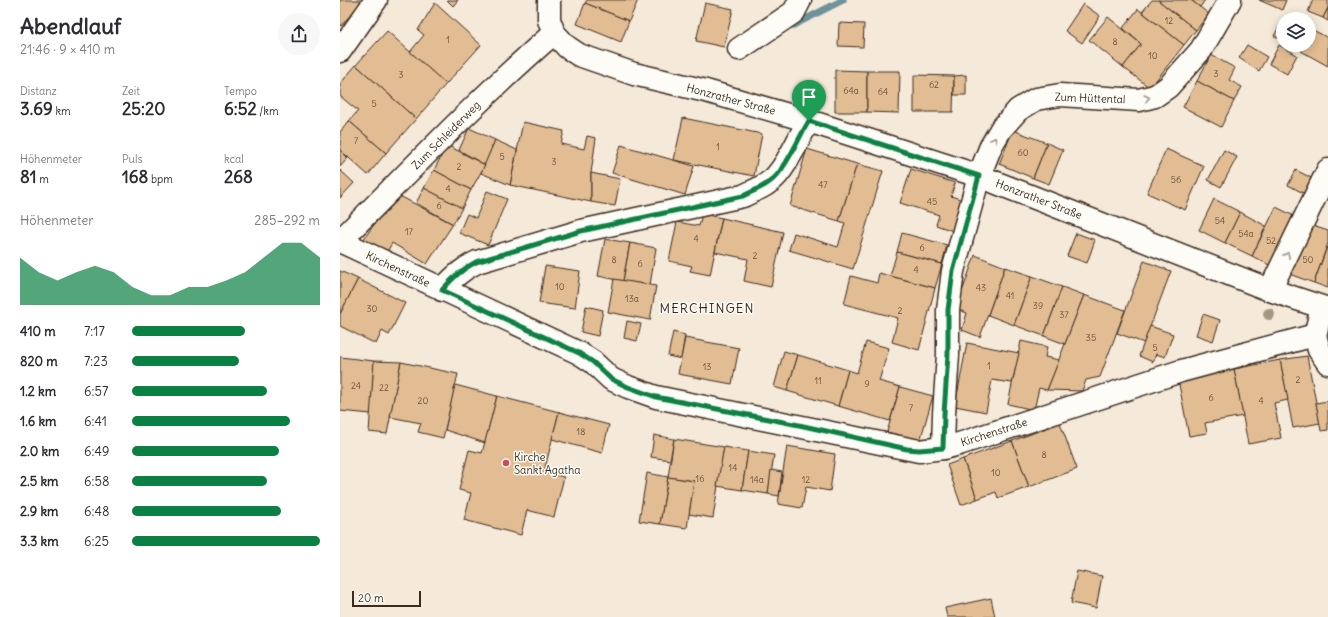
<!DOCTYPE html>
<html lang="de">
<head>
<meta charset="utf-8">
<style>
  :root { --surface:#fff; --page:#f7f7f7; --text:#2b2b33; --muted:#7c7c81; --accent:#0b8043 }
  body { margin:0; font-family:Delius,sans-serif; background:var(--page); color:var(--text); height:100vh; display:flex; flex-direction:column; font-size:15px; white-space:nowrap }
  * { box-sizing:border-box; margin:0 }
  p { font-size:13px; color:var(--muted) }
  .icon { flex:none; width:22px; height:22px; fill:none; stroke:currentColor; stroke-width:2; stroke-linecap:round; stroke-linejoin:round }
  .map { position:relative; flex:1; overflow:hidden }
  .drawer { display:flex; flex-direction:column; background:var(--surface); width:340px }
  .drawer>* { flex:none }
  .controls { position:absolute; left:936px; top:12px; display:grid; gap:8px }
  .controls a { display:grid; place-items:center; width:40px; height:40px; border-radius:50%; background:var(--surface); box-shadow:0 2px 10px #0003; font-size:20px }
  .scale { position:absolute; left:12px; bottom:10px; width:69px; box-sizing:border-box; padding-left:4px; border:2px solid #3b2a1e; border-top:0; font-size:11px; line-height:14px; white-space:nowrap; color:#3b2a1e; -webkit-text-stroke:3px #fdfcf7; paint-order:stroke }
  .pin { position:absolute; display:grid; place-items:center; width:34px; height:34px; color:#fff; margin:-41px -17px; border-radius:50% 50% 50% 0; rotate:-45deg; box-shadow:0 0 4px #0007 }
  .pin .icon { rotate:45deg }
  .round { display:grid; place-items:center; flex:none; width:42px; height:42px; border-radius:21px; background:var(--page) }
  .headline { display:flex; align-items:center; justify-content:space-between; height:68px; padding:0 20px }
  h1 { font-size:22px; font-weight:700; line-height:30px }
  .figures { display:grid; grid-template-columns:repeat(3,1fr); gap:6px; height:68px; padding:4px 20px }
  .figures div { display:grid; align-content:center }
  .figures b { font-size:17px; font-weight:700 }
  .figures small { font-size:11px; font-weight:400 }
  .figures p { font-size:11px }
  .chart { height:112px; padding:8px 20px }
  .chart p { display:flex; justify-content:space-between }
  .chart svg { width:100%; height:72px; margin-top:4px; fill:var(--accent); opacity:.7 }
  ul { padding:0 20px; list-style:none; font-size:13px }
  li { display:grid; grid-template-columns:64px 48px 1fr; align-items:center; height:30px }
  li i { height:10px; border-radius:5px; background:var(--accent) }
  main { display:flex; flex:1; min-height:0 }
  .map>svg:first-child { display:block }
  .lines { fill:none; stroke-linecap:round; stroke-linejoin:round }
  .stream { stroke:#6c929a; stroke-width:7 }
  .building { fill:#e2bd93; stroke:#3b2a1e }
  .minor-casing { stroke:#3b2a1e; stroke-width:25 }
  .minor { stroke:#fdfcf7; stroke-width:22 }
  .tree { fill:#a19882 }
  .oneway { stroke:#9c938a }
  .route-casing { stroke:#fff; stroke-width:8 }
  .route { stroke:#0b8043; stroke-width:5 }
  .poi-dot { fill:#d1495b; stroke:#fdfcf7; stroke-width:1.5 }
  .labels { text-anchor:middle; stroke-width:3; stroke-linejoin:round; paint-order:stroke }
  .number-label { font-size:9px; fill:#654f3b }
  .street-label { font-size:11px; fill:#3b2a1e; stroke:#fdfcf7 }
  .poi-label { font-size:11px; fill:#3b2a1e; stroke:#fdfcf7; text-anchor:start }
  .quarter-label { font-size:13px; letter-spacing:1px; fill:#3b2a1e; stroke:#fdfcf7 }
</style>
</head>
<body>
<main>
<section class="drawer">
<div class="headline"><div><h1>Abendlauf</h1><p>21:46 · 9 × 410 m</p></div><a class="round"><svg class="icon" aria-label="share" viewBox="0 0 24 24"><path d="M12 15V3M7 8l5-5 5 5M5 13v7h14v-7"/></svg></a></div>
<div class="figures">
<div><p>Distanz</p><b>3.69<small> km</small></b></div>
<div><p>Zeit</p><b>25:20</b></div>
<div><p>Tempo</p><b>6:52<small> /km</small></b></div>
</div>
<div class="figures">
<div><p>Höhenmeter</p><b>81<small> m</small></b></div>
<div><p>Puls</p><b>168<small> bpm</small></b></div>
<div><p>kcal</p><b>268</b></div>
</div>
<div class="chart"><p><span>Höhenmeter</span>285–292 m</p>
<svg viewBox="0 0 160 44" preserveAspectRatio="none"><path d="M0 44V15L10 24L20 29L30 24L40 20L50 24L60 33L70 38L80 38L90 33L100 33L110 29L120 24L130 15L140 6L150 6L160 15V44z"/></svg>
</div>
<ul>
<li><b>410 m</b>7:17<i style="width:60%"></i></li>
<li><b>820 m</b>7:23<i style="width:57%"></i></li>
<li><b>1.2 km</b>6:57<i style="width:72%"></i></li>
<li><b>1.6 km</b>6:41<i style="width:84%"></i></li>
<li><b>2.0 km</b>6:49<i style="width:78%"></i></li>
<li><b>2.5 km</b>6:58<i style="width:72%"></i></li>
<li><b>2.9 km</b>6:48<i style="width:79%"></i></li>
<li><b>3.3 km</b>6:25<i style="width:100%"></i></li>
</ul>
</section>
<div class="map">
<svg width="988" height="617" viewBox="0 0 988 617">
  <rect width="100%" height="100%" fill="#f5e9d9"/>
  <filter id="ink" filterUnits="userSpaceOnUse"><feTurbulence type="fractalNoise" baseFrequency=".025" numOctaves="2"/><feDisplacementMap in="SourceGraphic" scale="8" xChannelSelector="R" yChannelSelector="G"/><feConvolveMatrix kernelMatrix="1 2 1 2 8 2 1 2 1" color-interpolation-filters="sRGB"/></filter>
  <g filter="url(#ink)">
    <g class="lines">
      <polyline class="stream" points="452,26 503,0"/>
    </g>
    <g class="building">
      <polygon points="0,0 23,0 1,26 0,25"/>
      <polygon points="107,0 118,0 113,6"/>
      <polygon points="247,0 298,0 289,21 245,3"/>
      <polygon points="812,0 818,0 856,30 844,45 802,12"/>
      <polygon points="818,0 851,0 869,14 856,30"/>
      <polygon points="851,0 865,0 860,7"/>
      <polygon points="919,0 946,0 942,10"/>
      <polygon points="973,0 988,0 988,8 983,18 968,12"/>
      <polygon points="95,3 141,45 106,84 70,52 84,35 78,30"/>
      <polygon points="245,3 289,21 281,42 237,24"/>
      <polygon points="365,3 393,9 384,47 356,41"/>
      <polygon points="743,4 760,16 742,43 725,31"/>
      <polygon points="988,8 988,21 983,18"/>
      <polygon points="798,9 844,45 810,88 783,67 801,44 783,28"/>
      <polygon points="768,17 801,44 783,67 749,40"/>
      <polygon points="499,23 524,24 523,47 498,46"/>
      <polygon points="941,23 943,24 943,40 934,36"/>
      <polygon points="973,30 988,38 988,66 961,51 965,45 969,45 969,37"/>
      <polygon points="47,31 106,84 76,119 16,65"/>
      <polygon points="907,45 927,57 919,71 899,58"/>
      <polygon points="939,45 957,55 947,74 929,64"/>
      <polygon points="871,55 895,68 889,80 902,87 894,101 857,81"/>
      <polygon points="16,65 76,119 46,153 9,121 18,111 0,96 0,84"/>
      <polygon points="495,70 527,71 527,112 495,112"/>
      <polygon points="527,71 560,71 559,113 527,112"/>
      <polygon points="574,75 614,76 613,112 574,112"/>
      <polygon points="626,75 626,95 614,95 614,76"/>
      <polygon points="857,81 894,101 881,127 843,107"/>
      <polygon points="343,118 422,134 414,176 334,160"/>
      <polygon points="9,121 46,153 28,175 0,150 0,132"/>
      <polygon points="183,122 224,131 221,144 244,149 247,136 256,138 251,173 251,202 170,185"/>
      <polygon points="129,128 155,140 145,165 119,150"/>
      <polygon points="673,130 707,143 693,178 659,164"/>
      <polygon points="155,140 177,150 170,185 141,173"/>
      <polygon points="707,143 723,150 709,184 693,178"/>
      <polygon points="107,145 145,165 131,190 94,170"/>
      <polygon points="281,145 354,166 345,195 272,173"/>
      <polygon points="467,149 517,164 499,221 450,206"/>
      <polygon points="826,149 864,166 845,210 807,193"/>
      <polygon points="0,150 8,158 0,167"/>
      <polygon points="884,150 897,157 881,187 868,180"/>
      <polygon points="517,164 543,171 513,269 449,250 454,233 498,247 505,223 499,221"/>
      <polygon points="571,169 615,183 611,196 623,200 613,231 596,225 599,215 560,203"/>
      <polygon points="0,170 14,183 0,198"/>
      <polygon points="94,170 131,190 122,208 84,188"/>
      <polygon points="956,170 975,180 967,195 948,185"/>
      <polygon points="251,173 280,179 275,206 251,202"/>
      <polygon points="84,188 122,208 113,224 76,203"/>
      <polygon points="147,191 167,199 148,245 119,233 127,214 136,218"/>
      <polygon points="56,194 113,224 87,264 52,243 47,252 23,240"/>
      <polygon points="874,199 900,212 885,243 859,230"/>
      <polygon points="936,207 956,217 931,266 912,256"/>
      <polygon points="900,212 926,226 912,256 885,243"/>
      <polygon points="362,214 382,218 370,275 350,271 352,266 329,261 337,222 359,226"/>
      <polygon points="382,218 443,232 431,287 404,281 408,259 375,252"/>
      <polygon points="967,224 988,231 988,243 974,283 949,274"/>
      <polygon points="562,233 607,245 602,264 557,252"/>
      <polygon points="736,233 755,240 747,263 727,256"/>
      <polygon points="265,239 290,243 283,281 258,276"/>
      <polygon points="290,243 316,248 310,285 283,281"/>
      <polygon points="987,247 988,247 988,288 974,283"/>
      <polygon points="557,252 602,264 595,288 550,276"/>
      <polygon points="635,255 665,267 640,337 622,330 627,313 616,309"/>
      <polygon points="804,261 831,271 804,343 777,333"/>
      <polygon points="205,266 240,271 235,308 199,303"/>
      <polygon points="665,267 692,276 674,325 648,315"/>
      <polygon points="0,271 18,279 0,314"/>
      <polygon points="539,273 595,288 579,350 552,342 558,318 504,304 511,276 537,283"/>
      <polygon points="692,276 722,287 704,336 674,325"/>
      <polygon points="18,279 65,303 49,335 42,331 36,344 0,326 0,314"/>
      <polygon points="274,279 316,286 310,320 268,312"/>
      <polygon points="722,287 744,295 725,344 704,336"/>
      <polygon points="744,295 785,310 760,377 746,380 742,391 707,390"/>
      <polygon points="246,306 263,310 258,336 241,332"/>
      <polygon points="863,314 880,320 873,341 856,335"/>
      <polygon points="287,321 301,324 297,341 284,338"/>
      <polygon points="810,326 833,334 825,357 816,354 813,362 799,356"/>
      <polygon points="333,332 345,335 341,359 328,356"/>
      <polygon points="345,338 399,348 392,384 338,374"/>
      <polygon points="681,341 707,347 705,357 719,360 707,390 699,388 694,410 668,404"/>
      <polygon points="526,342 549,348 539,381 560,387 550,421 498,406 508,370 517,373"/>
      <polygon points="627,343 679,353 672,383 652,380 646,412 615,406"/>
      <polygon points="444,351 458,355 447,391 434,387"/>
      <polygon points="458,355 508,370 498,406 447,391"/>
      <polygon points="967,356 980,423 953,428 940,360"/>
      <polygon points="0,357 34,361 31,414 0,411"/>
      <polygon points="940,360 948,400 934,403 941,438 908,444 894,369"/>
      <polygon points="34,361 61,362 47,434 29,432"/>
      <polygon points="61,362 118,374 103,438 78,432 81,423 50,417"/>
      <polygon points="894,369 903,416 865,423 867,433 849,436 838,379"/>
      <polygon points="115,385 157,396 145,443 105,430"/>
      <polygon points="560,387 593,396 580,441 547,432"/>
      <polygon points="157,396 219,412 204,472 224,477 214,517 187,510 181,535 124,520 131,493 119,490 129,450 142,453"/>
      <polygon points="988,401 988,430 981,431 976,403"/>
      <polygon points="219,412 269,425 262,453 212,439"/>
      <polygon points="720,423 737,469 689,487 672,441"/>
      <polygon points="314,435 334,439 330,460 311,457"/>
      <polygon points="334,439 384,447 373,518 349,514 354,481 328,477"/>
      <polygon points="672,441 689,487 658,498 656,492 637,499 623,459"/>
      <polygon points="447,446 495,454 490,491 466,487 462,508 438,504"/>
      <polygon points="384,447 408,451 402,490 377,486"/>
      <polygon points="408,451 434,455 428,494 402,490"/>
      <polygon points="623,459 637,499 621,505 607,465"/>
      <polygon points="431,470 442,472 439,496 428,494"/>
      <polygon points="307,473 328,477 320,524 299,521"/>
      <polygon points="328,477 354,481 347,528 320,524"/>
      <polygon points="737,571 762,576 756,608 731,603"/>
      <polygon points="651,598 655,617 607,617 605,608"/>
    </g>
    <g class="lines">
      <g class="minor-casing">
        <g id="minor">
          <polyline points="209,0 209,20 214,33 227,47 239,55 294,74 366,91 469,121 639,176 930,290 988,309"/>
          <polyline points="399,49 454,12 460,0"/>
          <polyline points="0,51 36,0"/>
          <polyline points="0,241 239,353 253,362 271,379 288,387 316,397 579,451 603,448 619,444 841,371 975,335 982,308"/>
          <path d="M0 241C70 171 139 98 214 33"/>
          <path d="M102 290C113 278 122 269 137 262L241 231 403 196C415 190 429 185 437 175 451 159 458 138 469 121"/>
          <polyline points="930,290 988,170"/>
          <polyline points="975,335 979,350 988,363"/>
          <polyline points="603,448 604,414 608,354 608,310 613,271 639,176 651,146 661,129 678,110 696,99 720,95 799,100 815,96 828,87 861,50 890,0"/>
        </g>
      </g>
      <use href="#minor" class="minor"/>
    </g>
    <circle class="tree" cx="929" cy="314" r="6"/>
    <defs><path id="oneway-chevron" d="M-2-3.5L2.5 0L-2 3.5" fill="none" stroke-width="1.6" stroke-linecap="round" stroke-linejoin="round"/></defs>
    <g class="oneway">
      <use href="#oneway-chevron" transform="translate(807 98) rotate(-14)"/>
      <use href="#oneway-chevron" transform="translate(654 140) rotate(-59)"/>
      <use href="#oneway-chevron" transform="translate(947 255) rotate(-64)"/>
    </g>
  </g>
  <g class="lines" filter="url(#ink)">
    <g class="route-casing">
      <path id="route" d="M469 121 639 176 613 271 608 310V354L604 414 603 448 579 450 567 449 459 425 316 397 288 387 271 379 253 362 239 353 102 290C113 278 122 269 136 262L241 231 403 196C415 190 429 185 437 175 451 159 458 138 469 121Z"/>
    </g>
    <use href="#route" class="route"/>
  </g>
  <circle class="poi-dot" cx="166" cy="463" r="4"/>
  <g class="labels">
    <g class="number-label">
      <text x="829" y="24">12</text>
      <text x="108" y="43">1</text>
      <text x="775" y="45">8</text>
      <text x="813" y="59">10</text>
      <text x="876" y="77">3</text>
      <text x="61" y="78">3</text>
      <text x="594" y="88">62</text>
      <text x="511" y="94">64a</text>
      <text x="543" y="95">64</text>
      <text x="34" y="107">5</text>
      <text x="16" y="144">7</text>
      <text x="378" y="150">1</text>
      <text x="683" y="156">60</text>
      <text x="162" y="160">5</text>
      <text x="214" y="165">3</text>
      <text x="119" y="170">2</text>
      <text x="836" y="183">56</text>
      <text x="483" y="188">47</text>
      <text x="108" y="192">4</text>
      <text x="592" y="205">45</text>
      <text x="99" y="209">6</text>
      <text x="880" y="224">54</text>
      <text x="69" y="235">17</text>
      <text x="906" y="237">54a</text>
      <text x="356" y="242">4</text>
      <text x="931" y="244">52</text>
      <text x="582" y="251">6</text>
      <text x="415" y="259">2</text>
      <text x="274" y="263">8</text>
      <text x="968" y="263">50</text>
      <text x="300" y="267">6</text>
      <text x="576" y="273">4</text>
      <text x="220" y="290">10</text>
      <text x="641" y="291">43</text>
      <text x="670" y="299">41</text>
      <text x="292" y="302">13a</text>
      <text x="698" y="309">39</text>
      <text x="32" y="312">30</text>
      <text x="560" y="314">2</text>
      <text x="724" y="318">37</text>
      <text x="751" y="341">35</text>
      <text x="815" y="351">5</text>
      <text x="649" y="369">1</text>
      <text x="367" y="370">13</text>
      <text x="958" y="383">2</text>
      <text x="478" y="384">11</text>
      <text x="527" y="387">9</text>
      <text x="16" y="389">24</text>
      <text x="44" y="391">22</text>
      <text x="871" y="401">6</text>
      <text x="83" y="404">20</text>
      <text x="921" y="404">4</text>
      <text x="571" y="411">7</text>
      <text x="241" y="435">18</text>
      <text x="704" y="458">8</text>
      <text x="393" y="471">14</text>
      <text x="656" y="476">10</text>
      <text x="360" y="482">16</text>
      <text x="417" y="483">14a</text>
      <text x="466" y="483">12</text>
    </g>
    <g class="street-label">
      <text transform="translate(750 98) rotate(2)" y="4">Zum Hüttental</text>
      <text transform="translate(391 99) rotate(15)" y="4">Honzrather Straße</text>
      <text transform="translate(106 135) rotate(-45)" y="4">Zum Schleiderweg</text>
      <text transform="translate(699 199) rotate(21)" y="4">Honzrather Straße</text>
      <text transform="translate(58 269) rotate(25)" y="4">Kirchenstraße</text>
      <text transform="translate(654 432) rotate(-18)" y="4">Kirchenstraße</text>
    </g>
    <g class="poi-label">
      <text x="174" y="461">Kirche<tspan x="174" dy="13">Sankt Agatha</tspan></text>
    </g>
    <g class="quarter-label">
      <text x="367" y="313">MERCHINGEN</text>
    </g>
  </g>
</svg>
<div class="controls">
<a><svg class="icon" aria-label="layers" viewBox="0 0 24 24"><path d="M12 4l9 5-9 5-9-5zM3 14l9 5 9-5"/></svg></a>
</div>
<div class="scale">20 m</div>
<div class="pin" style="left:469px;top:121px;background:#1e9e55"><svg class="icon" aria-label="arrive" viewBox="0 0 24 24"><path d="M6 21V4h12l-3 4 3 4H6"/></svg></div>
</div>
</main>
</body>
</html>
